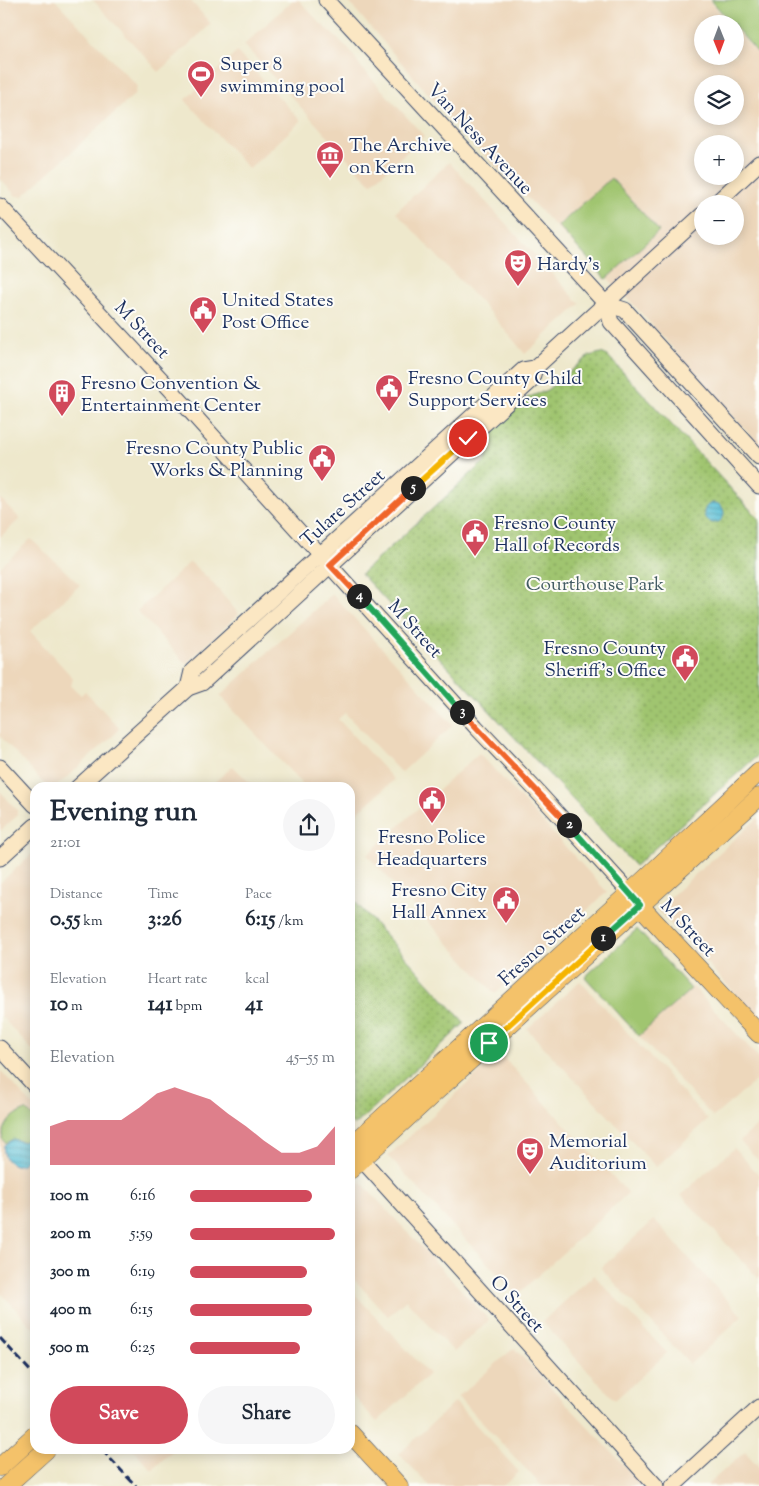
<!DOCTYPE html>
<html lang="en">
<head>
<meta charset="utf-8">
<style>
  :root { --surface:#fff; --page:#f6f6f7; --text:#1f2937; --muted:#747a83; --accent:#d1495b }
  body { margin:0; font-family:"Sorts Mill Goudy",serif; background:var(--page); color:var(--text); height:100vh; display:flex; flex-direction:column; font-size:19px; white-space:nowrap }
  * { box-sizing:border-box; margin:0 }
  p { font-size:16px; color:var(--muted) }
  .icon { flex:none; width:28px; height:28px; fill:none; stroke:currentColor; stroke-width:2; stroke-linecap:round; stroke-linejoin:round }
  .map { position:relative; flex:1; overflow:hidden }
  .side { position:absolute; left:30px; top:782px; width:325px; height:672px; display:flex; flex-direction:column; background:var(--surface); border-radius:15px; box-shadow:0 2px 12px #0003 }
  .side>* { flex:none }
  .needle { width:32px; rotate:179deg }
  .controls { position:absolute; left:694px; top:15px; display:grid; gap:10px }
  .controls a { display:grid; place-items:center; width:50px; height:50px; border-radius:50%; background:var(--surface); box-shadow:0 2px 12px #0003; font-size:25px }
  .pin { position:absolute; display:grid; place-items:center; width:42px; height:42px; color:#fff; margin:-21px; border:2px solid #fff; border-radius:50%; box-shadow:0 1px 5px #0007 }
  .km { position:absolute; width:25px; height:25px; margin:-12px; border-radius:50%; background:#222; color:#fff; font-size:14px; line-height:25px; text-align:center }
  .round { display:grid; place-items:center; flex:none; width:52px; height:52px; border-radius:26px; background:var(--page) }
  .head { display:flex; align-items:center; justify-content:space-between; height:85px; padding:0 20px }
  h1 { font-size:28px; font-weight:700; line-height:38px }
  .metrics { display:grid; grid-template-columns:repeat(3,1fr); gap:8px; height:85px; padding:5px 20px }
  .metrics div { display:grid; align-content:center }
  .metrics b { font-size:21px; font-weight:700 }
  .metrics small { font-size:14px; font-weight:400 }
  .metrics p { font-size:14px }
  .chart { height:140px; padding:10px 20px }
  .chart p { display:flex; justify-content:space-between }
  .chart svg { width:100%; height:90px; margin-top:5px; fill:var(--accent); opacity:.7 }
  .cta { display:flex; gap:10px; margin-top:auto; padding:10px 20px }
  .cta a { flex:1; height:58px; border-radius:30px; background:var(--accent); color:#fff; font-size:20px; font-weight:700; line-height:58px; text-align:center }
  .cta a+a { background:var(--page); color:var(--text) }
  ul { padding:0 20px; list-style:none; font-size:16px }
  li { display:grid; grid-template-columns:80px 60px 1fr; align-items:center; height:38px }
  li i { height:12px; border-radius:6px; background:var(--accent) }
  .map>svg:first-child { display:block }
  .built { fill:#edd7bb; fill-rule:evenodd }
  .grass { fill:#a0c56f; stroke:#5e7a66 }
  .park { fill:url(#park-dots); stroke:#5e7a66 }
  .water { fill:url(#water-rules); stroke:#39769a }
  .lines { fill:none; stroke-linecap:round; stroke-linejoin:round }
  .secondary-casing { stroke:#3b4b6e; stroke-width:17 }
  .primary-casing { stroke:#3b4b6e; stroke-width:19 }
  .secondary { stroke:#fbe7c3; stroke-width:15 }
  .primary { stroke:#f4c26a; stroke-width:18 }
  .rail { stroke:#1b2f5e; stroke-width:3; stroke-dasharray:8 4; stroke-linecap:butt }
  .split-1-casing { stroke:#fff; stroke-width:10 }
  .split-2-casing { stroke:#fff; stroke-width:10 }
  .split-3-casing { stroke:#fff; stroke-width:10 }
  .split-4-casing { stroke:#fff; stroke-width:10 }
  .split-5-casing { stroke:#fff; stroke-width:10 }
  .split-6-casing { stroke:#fff; stroke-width:10 }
  .split-1 { stroke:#f5b400; stroke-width:6 }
  .split-2 { stroke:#22a559; stroke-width:6 }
  .split-3 { stroke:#f0652b; stroke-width:6 }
  .split-4 { stroke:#22a559; stroke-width:6 }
  .split-5 { stroke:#f0652b; stroke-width:6 }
  .split-6 { stroke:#f5b400; stroke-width:6 }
  .labels { text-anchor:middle; stroke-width:4; stroke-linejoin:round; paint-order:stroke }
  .poi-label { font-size:19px; fill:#1b2f5e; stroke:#fdfcf7; text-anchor:start }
  .street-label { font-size:19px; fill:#1b2f5e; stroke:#fdfcf7 }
  .park-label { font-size:19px; fill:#435c63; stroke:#fdfcf7 }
</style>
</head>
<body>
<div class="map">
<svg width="759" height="1486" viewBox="0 0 759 1486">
  <defs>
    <pattern id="park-dots" width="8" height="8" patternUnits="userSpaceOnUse" patternTransform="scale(1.25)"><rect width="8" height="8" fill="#a0c56f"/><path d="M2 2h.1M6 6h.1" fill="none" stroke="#82a05e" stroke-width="1.8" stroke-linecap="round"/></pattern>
    <pattern id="water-rules" width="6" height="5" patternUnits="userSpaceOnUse" patternTransform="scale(1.25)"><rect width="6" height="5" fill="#57bed5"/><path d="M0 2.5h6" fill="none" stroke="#479bb0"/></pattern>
  </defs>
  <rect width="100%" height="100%" fill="#fdfcf7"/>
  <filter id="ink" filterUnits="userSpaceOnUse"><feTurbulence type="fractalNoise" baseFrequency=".02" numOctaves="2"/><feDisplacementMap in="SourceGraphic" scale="10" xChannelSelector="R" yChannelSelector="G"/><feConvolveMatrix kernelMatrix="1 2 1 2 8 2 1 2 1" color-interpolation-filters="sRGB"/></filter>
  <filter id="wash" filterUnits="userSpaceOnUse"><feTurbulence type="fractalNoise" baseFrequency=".0096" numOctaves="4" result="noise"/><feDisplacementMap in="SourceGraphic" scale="20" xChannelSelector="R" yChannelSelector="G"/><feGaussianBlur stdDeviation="1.12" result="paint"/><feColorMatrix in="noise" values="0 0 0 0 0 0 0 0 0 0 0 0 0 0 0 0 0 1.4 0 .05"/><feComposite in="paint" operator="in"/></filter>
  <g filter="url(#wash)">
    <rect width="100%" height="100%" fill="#eee8cc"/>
    <g class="built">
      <polygon points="0,0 55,0 137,86 135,94 23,196 16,196 0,178"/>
      <polygon points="93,0 190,0 211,24 159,72"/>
      <polygon points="293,0 299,0 320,23 348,48 362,68 424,136 371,184 244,45"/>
      <path d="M347 0H709L730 24H702V56H735V29L759 55V445L634 305 457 127ZM702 84H735V116H702ZM702 144H735V176H702ZM702 204H735V236H702Z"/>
      <polygon points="237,52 301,121 249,169 185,100"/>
      <polygon points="449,162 580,304 525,354 494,317 396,212"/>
      <polygon points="0,498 20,519 0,537"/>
      <polygon points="31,539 80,585 30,631 73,678 71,686 81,695 85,691 119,728 114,735 56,787 47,787 0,736 0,567"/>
      <polygon points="190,562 209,579 239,614 186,664 137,611"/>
      <polygon points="332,594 453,725 401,773 345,713 338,719 394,780 350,819 350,788 305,787 220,696"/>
      <polygon points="479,753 607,892 495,994 367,855"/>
      <polygon points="233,766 254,787 209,787"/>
      <polygon points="0,791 17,810 17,816 0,831"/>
      <polygon points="759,817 759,1020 657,909"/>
      <polygon points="35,851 35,1053 0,1015 0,883"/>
      <polygon points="580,981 708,1120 656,1167 527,1029"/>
      <polygon points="693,987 759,1058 759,1078 713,1117 639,1036"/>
      <polygon points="500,1054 628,1193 517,1295 388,1156"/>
      <polygon points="0,1070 35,1108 35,1330 0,1292"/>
      <polygon points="759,1124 759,1161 740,1141"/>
      <polygon points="734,1148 759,1175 759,1279 681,1195"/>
      <polygon points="360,1181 489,1320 454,1352 406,1300 388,1316 350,1275 350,1190"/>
      <polygon points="654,1220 742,1316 690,1364 601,1268"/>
      <polygon points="594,1275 667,1353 615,1400 542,1322"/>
      <polygon points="350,1289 429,1374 377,1422 350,1393"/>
      <polygon points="514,1348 595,1434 643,1486 542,1486 458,1397"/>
      <polygon points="455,1402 519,1472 503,1486 430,1486 399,1454"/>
      <polygon points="134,1450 173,1450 152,1470"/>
      <polygon points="745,1452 759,1467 759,1486 706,1486"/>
    </g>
    <g class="grass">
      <polygon points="711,0 759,0 759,54 735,27 735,24 732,24"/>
      <polygon points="611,178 659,231 606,279 558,226"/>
      <polygon points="637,929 691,989 639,1036 585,977"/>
      <path d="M26 1110 35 1119V1131L24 1142C19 1140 11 1139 6 1143L2 1139C4 1124 11 1115 26 1110Z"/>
    </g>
    <g class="park">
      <polygon points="601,353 608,356 759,519 759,754 635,866 361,574 487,459 486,435 527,398 547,390 589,356"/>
      <polygon points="350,896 465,1023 354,1126 350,1122"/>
    </g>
    <g class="water">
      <circle cx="714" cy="513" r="10"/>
      <path d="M35 1131V1137L26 1144C37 1171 0 1173 4 1145L13 1139 24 1142Z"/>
    </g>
  </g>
  <g filter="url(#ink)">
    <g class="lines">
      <g class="secondary-casing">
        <g id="secondary">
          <polyline points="326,0 606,304 611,322 759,486"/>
          <polyline points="715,204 759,163"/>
          <polyline points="0,206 172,391 476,727 534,788 630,893"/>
          <polyline points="606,304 625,310 759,457"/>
          <polyline points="188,688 192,671 523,370 535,368"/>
          <polyline points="0,767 35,805"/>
          <polyline points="77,788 188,688 202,683 531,381 535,368 702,215"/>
          <polyline points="0,858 35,826"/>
          <polyline points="0,1048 35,1086"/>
          <polyline points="354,1151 656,1486"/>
          <polyline points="673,1486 759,1407"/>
        </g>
      </g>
      <g class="primary-casing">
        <g id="primary">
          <polyline points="632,897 759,1034"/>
          <polyline points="350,1147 646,878 759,772"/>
          <polyline points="350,1170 759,797"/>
          <polyline points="350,1433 399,1486"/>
          <polyline points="0,1467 35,1435"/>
          <polyline points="6,1486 46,1450"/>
        </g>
      </g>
      <use href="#secondary" class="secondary"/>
      <use href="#primary" class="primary"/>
      <g class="rail">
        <polyline points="0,1338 35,1376"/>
        <polyline points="102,1450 136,1486"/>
      </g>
    </g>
  </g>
  <g class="lines" filter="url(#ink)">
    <g class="split-1-casing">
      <polyline id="split-1" points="489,1043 603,938"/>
    </g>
    <g class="split-2-casing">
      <polyline id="split-2" points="569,825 640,905 603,938"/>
    </g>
    <g class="split-3-casing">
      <polyline id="split-3" points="462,712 569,825"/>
    </g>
    <g class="split-4-casing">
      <polyline id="split-4" points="359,596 462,712"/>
    </g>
    <g class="split-5-casing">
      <polyline id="split-5" points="359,596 330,565 413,488"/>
    </g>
    <g class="split-6-casing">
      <polyline id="split-6" points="413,488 468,438"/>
    </g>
    <use href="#split-1" class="split-1"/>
    <use href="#split-2" class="split-2"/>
    <use href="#split-3" class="split-3"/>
    <use href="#split-4" class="split-4"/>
    <use href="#split-5" class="split-5"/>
    <use href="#split-6" class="split-6"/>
  </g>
  <defs>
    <g id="stadium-pin" transform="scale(1.4375)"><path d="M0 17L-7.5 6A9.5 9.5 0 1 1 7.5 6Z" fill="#d1495b" stroke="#fdfcf7"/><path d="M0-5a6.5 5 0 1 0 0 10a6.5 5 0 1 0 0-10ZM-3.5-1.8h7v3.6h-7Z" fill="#fff"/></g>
    <g id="museum-pin" transform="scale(1.4375)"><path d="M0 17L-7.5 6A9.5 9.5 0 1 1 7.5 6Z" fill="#d1495b" stroke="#fdfcf7"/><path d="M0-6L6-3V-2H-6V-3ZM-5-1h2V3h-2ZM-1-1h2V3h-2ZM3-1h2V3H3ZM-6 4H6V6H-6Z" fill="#fff"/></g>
    <g id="theatre-pin" transform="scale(1.4375)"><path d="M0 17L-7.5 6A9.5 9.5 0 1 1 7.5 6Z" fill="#d1495b" stroke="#fdfcf7"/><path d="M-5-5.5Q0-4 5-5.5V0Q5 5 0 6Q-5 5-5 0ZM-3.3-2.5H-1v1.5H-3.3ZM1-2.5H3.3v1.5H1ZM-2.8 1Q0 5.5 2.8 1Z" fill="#fff"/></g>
    <g id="civic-pin" transform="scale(1.4375)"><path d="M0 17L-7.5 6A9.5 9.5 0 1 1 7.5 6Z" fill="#d1495b" stroke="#fdfcf7"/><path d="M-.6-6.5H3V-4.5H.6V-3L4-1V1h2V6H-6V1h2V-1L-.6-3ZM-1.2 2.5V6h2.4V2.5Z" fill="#fff"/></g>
    <g id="building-pin" transform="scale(1.4375)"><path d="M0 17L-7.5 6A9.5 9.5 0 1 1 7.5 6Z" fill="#d1495b" stroke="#fdfcf7"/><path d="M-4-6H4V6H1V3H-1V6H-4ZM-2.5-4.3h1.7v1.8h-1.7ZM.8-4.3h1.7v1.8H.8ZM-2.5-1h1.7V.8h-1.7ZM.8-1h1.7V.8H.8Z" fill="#fff"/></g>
  </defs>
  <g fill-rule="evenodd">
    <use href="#stadium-pin" x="201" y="74"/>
    <use href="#museum-pin" x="330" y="155"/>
    <use href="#theatre-pin" x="518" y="263"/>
    <use href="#civic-pin" x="203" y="310"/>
    <use href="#civic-pin" x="389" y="388"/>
    <use href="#building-pin" x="62" y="393"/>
    <use href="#civic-pin" x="322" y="458"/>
    <use href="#civic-pin" x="475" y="533"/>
    <use href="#civic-pin" x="685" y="658"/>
    <use href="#civic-pin" x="432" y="800"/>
    <use href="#civic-pin" x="506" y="900"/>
    <use href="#theatre-pin" x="530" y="1151"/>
  </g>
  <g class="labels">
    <g class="poi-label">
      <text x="220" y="70">Super 8<tspan x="220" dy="22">swimming pool</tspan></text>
      <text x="349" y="151">The Archive<tspan x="349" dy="22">on Kern</tspan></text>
      <text x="537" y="270">Hardy's</text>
      <text x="222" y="306">United States<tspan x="222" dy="22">Post Office</tspan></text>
      <text x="408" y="384">Fresno County Child<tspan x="408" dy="22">Support Services</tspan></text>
      <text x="81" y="389">Fresno Convention &amp;<tspan x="81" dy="22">Entertainment Center</tspan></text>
      <text x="303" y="454" text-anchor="end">Fresno County Public<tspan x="303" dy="22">Works &amp; Planning</tspan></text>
      <text x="494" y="529">Fresno County<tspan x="494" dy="22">Hall of Records</tspan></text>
      <text x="666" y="654" text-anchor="end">Fresno County<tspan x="666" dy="22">Sheriff's Office</tspan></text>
      <text x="432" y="843" text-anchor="middle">Fresno Police<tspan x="432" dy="22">Headquarters</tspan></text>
      <text x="487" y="896" text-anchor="end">Fresno City<tspan x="487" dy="22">Hall Annex</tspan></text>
      <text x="549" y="1147">Memorial<tspan x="549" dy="22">Auditorium</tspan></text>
    </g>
    <g class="street-label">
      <text transform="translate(481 138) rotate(47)" y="7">Van Ness Avenue</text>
      <text transform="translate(143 329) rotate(47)" y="7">M Street</text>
      <text transform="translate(342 507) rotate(-42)" y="7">Tulare Street</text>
      <text transform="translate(416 628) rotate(48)" y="7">M Street</text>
      <text transform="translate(689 927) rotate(47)" y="7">M Street</text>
      <text transform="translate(541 945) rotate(-42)" y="7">Fresno Street</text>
      <text transform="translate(518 1303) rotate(48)" y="7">O Street</text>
    </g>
    <g class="park-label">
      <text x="595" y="590">Courthouse Park</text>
    </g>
  </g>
</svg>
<div class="controls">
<a><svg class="needle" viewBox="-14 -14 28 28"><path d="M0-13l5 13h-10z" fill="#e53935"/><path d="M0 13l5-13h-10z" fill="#747a83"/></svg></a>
<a><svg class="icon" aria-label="layers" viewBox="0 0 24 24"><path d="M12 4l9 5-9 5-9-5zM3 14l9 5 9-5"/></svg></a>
<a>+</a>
<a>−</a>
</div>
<div class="pin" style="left:489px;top:1043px;background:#1e9e55"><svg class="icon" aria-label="arrive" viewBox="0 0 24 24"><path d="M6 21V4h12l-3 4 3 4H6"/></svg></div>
<div class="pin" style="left:468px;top:438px;background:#d93025"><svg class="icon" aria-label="check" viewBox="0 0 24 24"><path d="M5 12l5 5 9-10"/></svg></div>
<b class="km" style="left:603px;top:938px">1</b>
<b class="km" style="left:569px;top:825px">2</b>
<b class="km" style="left:462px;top:712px">3</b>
<b class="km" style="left:359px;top:596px">4</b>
<b class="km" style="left:413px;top:488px">5</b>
<section class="side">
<div class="head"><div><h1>Evening run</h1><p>21:01</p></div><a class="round"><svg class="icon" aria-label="share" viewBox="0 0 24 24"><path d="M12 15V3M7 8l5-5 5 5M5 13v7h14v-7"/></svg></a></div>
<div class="metrics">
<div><p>Distance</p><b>0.55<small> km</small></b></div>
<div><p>Time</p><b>3:26</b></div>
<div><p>Pace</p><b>6:15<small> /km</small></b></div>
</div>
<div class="metrics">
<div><p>Elevation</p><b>10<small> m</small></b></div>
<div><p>Heart rate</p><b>141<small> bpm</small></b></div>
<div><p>kcal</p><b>41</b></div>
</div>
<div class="chart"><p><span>Elevation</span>45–55 m</p>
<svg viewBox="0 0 160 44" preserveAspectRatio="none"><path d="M0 44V25L10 22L20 22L30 22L40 22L50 16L60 9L70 6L80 9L90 12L100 19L110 25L120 32L130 38L140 38L150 35L160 25V44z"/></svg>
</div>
<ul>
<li><b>100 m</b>6:16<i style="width:84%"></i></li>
<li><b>200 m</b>5:59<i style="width:100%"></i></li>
<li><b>300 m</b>6:19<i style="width:81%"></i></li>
<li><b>400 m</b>6:15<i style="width:84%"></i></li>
<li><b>500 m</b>6:25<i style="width:76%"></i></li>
</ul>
<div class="cta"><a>Save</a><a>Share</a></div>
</section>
</div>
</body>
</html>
